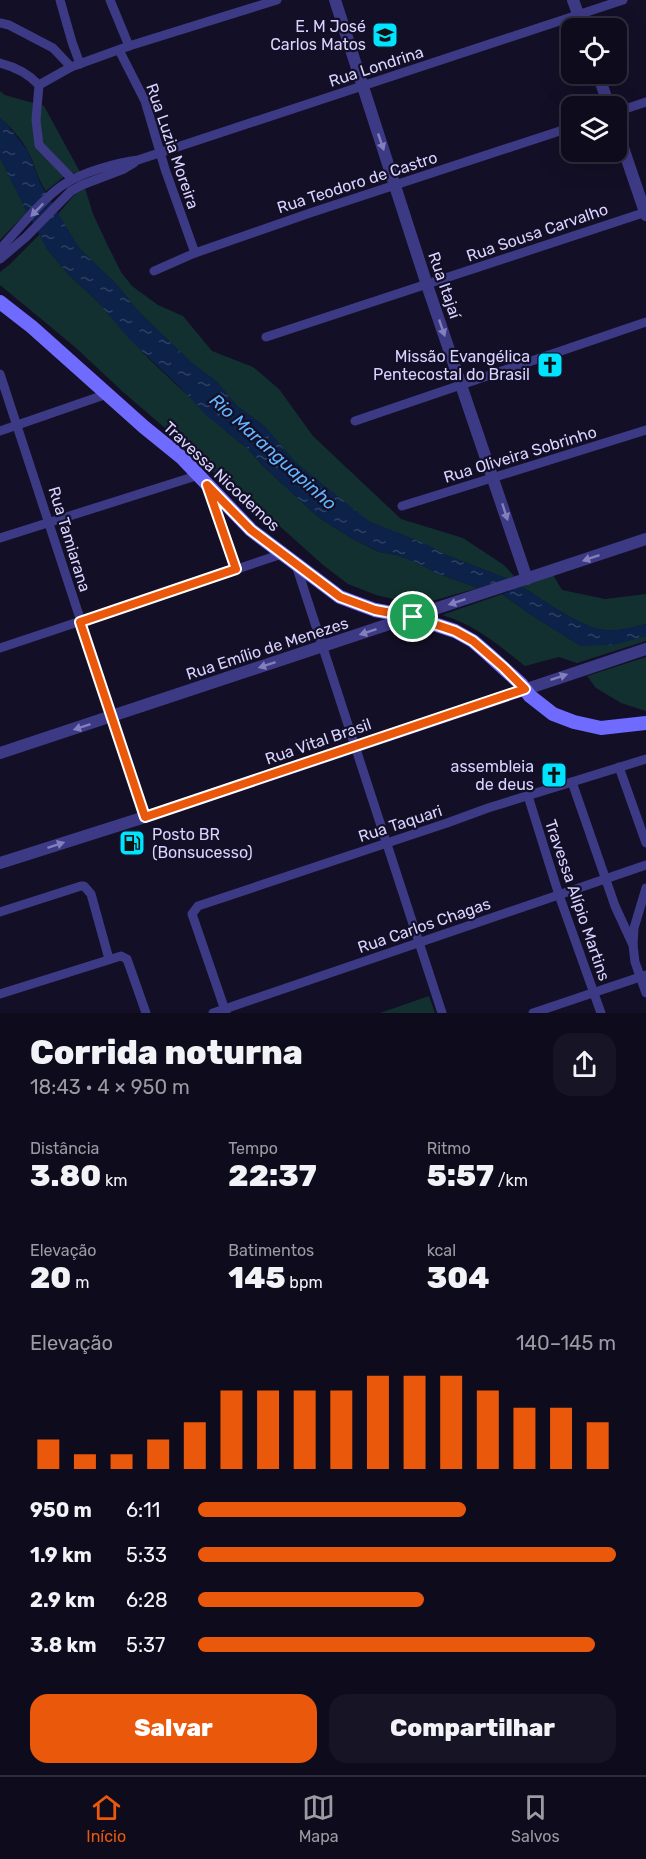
<!DOCTYPE html>
<html lang="pt">
<head>
<meta charset="utf-8">
<style>
  :root { --surface:#0e0b1c; --page:#171425; --text:#f1f3f6; --muted:#9b9ba3; --line:#2e2b3b; --accent:#ea580c }
  body { margin:0; font-family:Rubik,sans-serif; background:var(--page); color:var(--text); height:100vh; display:flex; flex-direction:column; font-size:22px; white-space:nowrap }
  * { box-sizing:border-box; margin:0 }
  p { font-size:20px; color:var(--muted) }
  .icon { flex:none; width:33px; height:33px; fill:none; stroke:currentColor; stroke-width:2; stroke-linecap:round; stroke-linejoin:round }
  .map { position:relative; height:1013px; overflow:hidden }
  .details { display:flex; flex-direction:column; background:var(--surface); flex:1 }
  .details>* { flex:none }
  .tools { position:absolute; left:561px; top:18px; display:grid; gap:12px }
  .tools a { display:grid; place-items:center; width:66px; height:66px; border-radius:12px; background:var(--surface); box-shadow:0 6px 24px #0002,0 0 0 2px var(--line); font-size:30px }
  .pin { position:absolute; display:grid; place-items:center; width:51px; height:51px; color:#fff; margin:-26px; border:3px solid #fff; border-radius:50%; box-shadow:0 2px 6px #0007 }
  .round { display:grid; place-items:center; flex:none; width:63px; height:63px; border-radius:18px; background:var(--page) }
  .overview { display:flex; align-items:center; justify-content:space-between; height:102px; padding:0 30px }
  h1 { font-size:33px; font-weight:800; line-height:45px }
  .stats { display:grid; grid-template-columns:repeat(3,1fr); gap:9px; height:102px; padding:6px 30px }
  .stats div { display:grid; align-content:center }
  .stats b { font-size:30px; font-weight:800 }
  .stats small { font-size:16px; font-weight:400 }
  .stats p { font-size:16px }
  .chart { height:168px; padding:12px 30px }
  .chart p { display:flex; justify-content:space-between }
  .chart svg { width:100%; height:108px; margin-top:6px; stroke:var(--accent); stroke-width:6 }
  .action { display:flex; gap:12px; margin-top:auto; padding:12px 30px }
  .action a { flex:1; height:69px; border-radius:18px; background:var(--accent); color:#fff; font-size:24px; font-weight:800; line-height:69px; text-align:center }
  .action a+a { background:var(--page); color:var(--text) }
  ul { padding:0 30px; list-style:none; font-size:20px }
  li { display:grid; grid-template-columns:96px 72px 1fr; align-items:center; height:45px }
  li i { height:15px; border-radius:8px; background:var(--accent) }
  .menu { display:flex; justify-content:space-around; align-items:center; height:84px; border-top:2px solid var(--line); background:var(--surface); font-size:16px; color:var(--muted) }
  .menu a { display:grid; justify-items:center; gap:3px }
  .menu .current { color:var(--accent) }
  .map>svg:first-child { display:block }
  .green { fill:#12302f }
  .water { fill:url(#water-ripples) }
  .lines { fill:none; stroke-linecap:round; stroke-linejoin:round }
  .minor { stroke:#3d3a85; stroke-width:9 }
  .tertiary { stroke:#3d3a85; stroke-width:12 }
  .secondary { stroke:#6f6bff; stroke-width:14 }
  .oneway { fill:#837fbc }
  .route-casing { stroke:#fff; stroke-width:12 }
  .route { stroke:#ea580c; stroke-width:8 }
  .labels { text-anchor:middle; stroke-width:4.5; stroke-linejoin:round; paint-order:stroke }
  .poi-label { font-size:16px; fill:#d9d4ff; stroke:#130f26; text-anchor:end }
  .street-label { font-size:16px; fill:#d9d4ff; stroke:#130f26 }
  .water-label { font-size:18px; font-style:italic; fill:#62b6ff; stroke:#130f26 }
</style>
</head>
<body>
<div class="map">
<svg width="646" height="1013" viewBox="0 0 646 1013">
  <defs>
    <pattern id="water-ripples" width="26" height="14" patternUnits="userSpaceOnUse" patternTransform="scale(1.5)"><rect width="26" height="14" fill="#0c2248"/><path d="M2 4q2-2 4 0t4 0M15 11q2-2 4 0t4 0" fill="none" stroke="#2f4163"/></pattern>
  </defs>
  <rect width="100%" height="100%" fill="#130f26"/>
  <g class="green">
    <path d="M0 91 5 95 44 106 80 172 66 175 46 191C37 179 35 164 28 151 22 140 10 126 0 118Z"/>
    <polygon points="0,158 27,212 0,240"/>
    <polygon points="85,188 93,214 107,244 121,272 132,286 158,305 183,316 212,351 253,367 279,389 313,436 401,519 463,538 504,565 514,576 508,579 451,557 423,543 370,522 355,511 295,462 264,426 237,406 216,381 193,364 138,311 118,286 79,248 58,214 75,194"/>
    <polygon points="40,234 47,249 70,276 97,301 149,359 228,433 248,449 265,468 318,517 351,538 379,552 397,555 413,561 439,574 478,588 418,605 376,595 348,584 323,565 274,521 244,505 200,458 123,392 75,347 0,285 0,272 9,265"/>
    <path d="M553 575 562 590 605 599 646 594V624C633 627 618 632 604 630 581 628 541 598 521 586Z"/>
    <path d="M502 594 531 615 581 646 646 636V641L577 663 559 657 525 666C498 645 476 625 442 615Z"/>
    <polygon points="646,657 646,711 621,703 596,688 587,676"/>
    <polygon points="429,996 435,1013 380,1013"/>
  </g>
  <g class="water">
    <polygon points="0,118 5,122 28,151 40,183 79,248 118,286 138,311 193,364 216,381 237,406 264,426 295,462 370,522 423,543 451,557 508,579 478,588 439,574 413,561 397,555 380,552 351,538 318,517 265,468 248,449 207,416 180,387 129,339 97,301 70,276 47,249 17,193 0,158"/>
    <path d="M521 586C541 598 581 628 604 630 618 632 633 627 646 624V636L614 645 581 646 531 615 502 594Z"/>
  </g>
  <g class="lines">
    <g class="minor">
      <polyline points="60,0 72,42 80,64"/>
      <polyline points="110,0 129,46"/>
      <polyline points="0,23 9,25 53,48 71,67"/>
      <polyline points="119,50 145,101 165,169 195,253"/>
      <path d="M0 63C16 67 28 73 39 85L36 120 39 145 72 179"/>
      <polyline points="39,85 71,67 129,46 277,0"/>
      <polyline points="616,112 646,102"/>
      <path d="M0 249C18 230 42 199 63 185 82 172 116 163 138 160L623 0"/>
      <polyline points="0,259 26,237 71,191 82,185 124,169 134,163"/>
      <polyline points="154,271 195,253 310,213 572,127"/>
      <polyline points="266,337 646,212"/>
      <polyline points="0,374 145,817"/>
      <polyline points="355,421 646,322"/>
      <polyline points="0,431 107,394"/>
      <polyline points="208,489 236,569"/>
      <polyline points="402,506 646,430"/>
      <polyline points="0,538 199,475"/>
      <polyline points="296,565 442,1013"/>
      <polyline points="0,648 282,554"/>
      <polyline points="619,767 646,843"/>
      <polyline points="572,782 615,906 633,945 635,962 646,993"/>
      <polyline points="528,796 559,895 601,1013"/>
      <polyline points="0,912 81,886 84,886 91,894 109,959"/>
      <polyline points="633,945 634,928 646,888"/>
      <polyline points="0,994 121,956 127,959 146,1013"/>
      <polyline points="213,1013 646,865"/>
      <polyline points="226,1013 192,914 198,906 447,823 488,808 646,759"/>
      <polyline points="533,1013 646,975"/>
    </g>
    <g class="tertiary">
      <polyline points="335,0 427,285 527,579"/>
      <polyline points="573,0 583,28"/>
      <polyline points="598,74 609,106"/>
      <polyline points="616,127 646,215"/>
      <polyline points="0,753 646,539"/>
      <polyline points="0,863 145,817 646,649"/>
    </g>
    <polyline class="secondary" points="0,302 32,327 144,427 181,457 251,530 340,597 375,610 413,617 455,631 473,641 488,654 521,684 530,696 553,714 574,722 601,728 646,723"/>
  </g>
  <defs><path id="oneway-solid" d="M-6-.8H1V-3.2L6.5 0L1 3.2V.8H-6Z" transform="scale(1.5)"/></defs>
  <g class="oneway">
    <use href="#oneway-solid" transform="translate(381 142) rotate(71)"/>
    <use href="#oneway-solid" transform="translate(37 210) rotate(134)"/>
    <use href="#oneway-solid" transform="translate(442 328) rotate(71)"/>
    <use href="#oneway-solid" transform="translate(505 512) rotate(72)"/>
    <use href="#oneway-solid" transform="translate(591 558) rotate(161)"/>
    <use href="#oneway-solid" transform="translate(457 602) rotate(162)"/>
    <use href="#oneway-solid" transform="translate(368 632) rotate(162)"/>
    <use href="#oneway-solid" transform="translate(267 665) rotate(162)"/>
    <use href="#oneway-solid" transform="translate(559 677) rotate(-18)"/>
    <use href="#oneway-solid" transform="translate(82 727) rotate(162)"/>
    <use href="#oneway-solid" transform="translate(56 845) rotate(-18)"/>
  </g>
  <g class="lines">
    <g class="route-casing">
      <polygon id="route" points="207,485 251,530 340,597 375,610 413,617 455,631 473,641 503,667 525,689 145,817 80,622 236,569"/>
    </g>
    <use href="#route" class="route"/>
  </g>
  <defs>
    <g id="school-square" transform="scale(1.35)"><rect x="-9" y="-9" width="18" height="18" rx="4" fill="#00e5ff" stroke="#130f26"/><path d="M0-5L7-2L0 1L-7-2ZM-4 1L0 2.5L4 1V4Q0 6-4 4Z" fill="#111"/></g>
    <g id="church-square" transform="scale(1.35)"><rect x="-9" y="-9" width="18" height="18" rx="4" fill="#00e5ff" stroke="#130f26"/><path d="M-1.2-6h2.4v3.5h3.3v2.4h-3.3V6h-2.4V-.1h-3.3v-2.4h3.3Z" fill="#111"/></g>
    <g id="fuel-square" transform="scale(1.35)"><rect x="-9" y="-9" width="18" height="18" rx="4" fill="#00e5ff" stroke="#130f26"/><path d="M-5.5-6h7V0h2V4h1.3V-2.5L3-4.5l.8-.8L6-3V5H2.5V1h-1V6h-7ZM-4.2-4.7v3.2H.2V-4.7Z" fill="#111"/></g>
  </defs>
  <g fill-rule="evenodd">
    <use href="#school-square" x="385" y="35"/>
    <use href="#church-square" x="550" y="365"/>
    <use href="#church-square" x="554" y="775"/>
    <use href="#fuel-square" x="132" y="843"/>
  </g>
  <g class="labels">
    <g class="poi-label">
      <text x="366" y="32">E. M José<tspan x="366" dy="18">Carlos Matos</tspan></text>
      <text x="530" y="362">Missão Evangélica<tspan x="530" dy="18">Pentecostal do Brasil</tspan></text>
      <text x="534" y="772">assembleia<tspan x="534" dy="18">de deus</tspan></text>
      <text x="152" y="840" text-anchor="start">Posto BR<tspan x="152" dy="18">(Bonsucesso)</tspan></text>
    </g>
    <g class="street-label">
      <text transform="translate(376 66) rotate(-18)" y="6">Rua Londrina</text>
      <text transform="translate(173 146) rotate(71)" y="6">Rua Luzia Moreira</text>
      <text transform="translate(357 182) rotate(-18)" y="6">Rua Teodoro de Castro</text>
      <text transform="translate(537 232) rotate(-19)" y="6">Rua Sousa Carvalho</text>
      <text transform="translate(445 285) rotate(71)" y="6">Rua Itajaí</text>
      <text transform="translate(520 454) rotate(-17)" y="6">Rua Oliveira Sobrinho</text>
      <text transform="translate(222 476) rotate(43)" y="6">Travessa Nicodemos</text>
      <text transform="translate(70 539) rotate(73)" y="6">Rua Tamiarana</text>
      <text transform="translate(267 648) rotate(-18)" y="6">Rua Emílio de Menezes</text>
      <text transform="translate(318 741) rotate(-19)" y="6">Rua Vital Brasil</text>
      <text transform="translate(400 823) rotate(-18)" y="6">Rua Taquari</text>
      <text transform="translate(578 900) rotate(71)" y="6">Travessa Alípio Martins</text>
      <text transform="translate(424 925) rotate(-19)" y="6">Rua Carlos Chagas</text>
    </g>
    <g class="water-label">
      <text transform="translate(273 452) rotate(42)" y="6">Rio Maranguapinho</text>
    </g>
  </g>
</svg>
<div class="tools">
<a><svg class="icon" aria-label="locate" viewBox="0 0 24 24"><circle cx="12" cy="12" r="6"/><path d="M12 2v4M12 18v4M2 12h4M18 12h4"/></svg></a>
<a><svg class="icon" aria-label="layers" viewBox="0 0 24 24"><path d="M12 4l9 5-9 5-9-5zM3 14l9 5 9-5"/></svg></a>
</div>
<div class="pin" style="left:413px;top:617px;background:#1e9e55"><svg class="icon" aria-label="arrive" viewBox="0 0 24 24"><path d="M6 21V4h12l-3 4 3 4H6"/></svg></div>
</div>
<section class="details">
<div class="overview"><div><h1>Corrida noturna</h1><p>18:43 · 4 × 950 m</p></div><a class="round"><svg class="icon" aria-label="share" viewBox="0 0 24 24"><path d="M12 15V3M7 8l5-5 5 5M5 13v7h14v-7"/></svg></a></div>
<div class="stats">
<div><p>Distância</p><b>3.80<small> km</small></b></div>
<div><p>Tempo</p><b>22:37</b></div>
<div><p>Ritmo</p><b>5:57<small> /km</small></b></div>
</div>
<div class="stats">
<div><p>Elevação</p><b>20<small> m</small></b></div>
<div><p>Batimentos</p><b>145<small> bpm</small></b></div>
<div><p>kcal</p><b>304</b></div>
</div>
<div class="chart"><p><span>Elevação</span>140–145 m</p>
<svg viewBox="0 0 160 44" preserveAspectRatio="none"><path d="M5 44V32M15 44V38M25 44V38M35 44V32M45 44V25M55 44V12M65 44V12M75 44V12M85 44V12M95 44V6M105 44V6M115 44V6M125 44V12M135 44V19M145 44V19M155 44V25"/></svg>
</div>
<ul>
<li><b>950 m</b>6:11<i style="width:64%"></i></li>
<li><b>1.9 km</b>5:33<i style="width:100%"></i></li>
<li><b>2.9 km</b>6:28<i style="width:54%"></i></li>
<li><b>3.8 km</b>5:37<i style="width:95%"></i></li>
</ul>
<div class="action"><a>Salvar</a><a>Compartilhar</a></div>
</section>
<nav class="menu">
<a class="current"><svg class="icon" aria-label="home" viewBox="0 0 24 24"><path d="M3 11l9-7 9 7M6 9v11h12V9"/></svg>Início</a>
<a><svg class="icon" aria-label="map" viewBox="0 0 24 24"><path d="M3 6l6-2 6 2 6-2v14l-6 2-6-2-6 2zM9 4v14M15 6v14"/></svg>Mapa</a>
<a><svg class="icon" aria-label="saved" viewBox="0 0 24 24"><path d="M7 4h10v16l-5-4-5 4z"/></svg>Salvos</a>
</nav>
</body>
</html>
